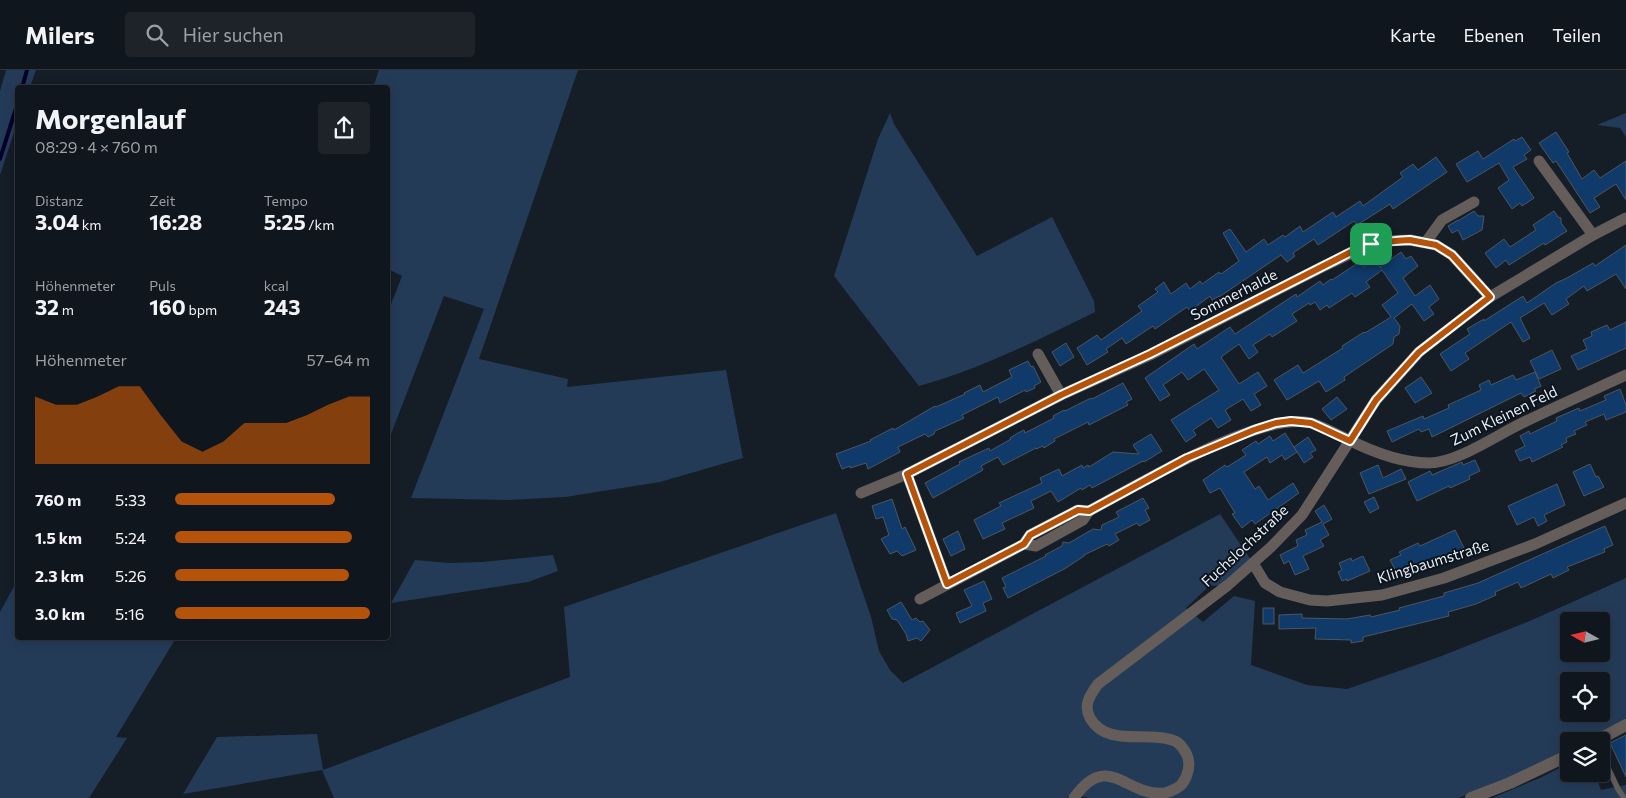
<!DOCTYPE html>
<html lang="de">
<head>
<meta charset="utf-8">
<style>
  :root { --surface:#10161d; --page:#1e232a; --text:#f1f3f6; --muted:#9c9fa4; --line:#30353b; --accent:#b45309 }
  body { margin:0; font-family:Commissioner,sans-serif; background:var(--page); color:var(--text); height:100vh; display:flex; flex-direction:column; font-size:19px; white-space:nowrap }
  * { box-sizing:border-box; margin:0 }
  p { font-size:16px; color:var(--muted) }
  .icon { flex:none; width:28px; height:28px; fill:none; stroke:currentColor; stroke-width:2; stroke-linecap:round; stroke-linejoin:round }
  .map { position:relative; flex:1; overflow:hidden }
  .sheet { position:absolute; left:15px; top:15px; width:375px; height:555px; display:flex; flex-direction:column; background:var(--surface); border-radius:5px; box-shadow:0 2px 12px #0003,0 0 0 1px var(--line) }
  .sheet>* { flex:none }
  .needle { width:32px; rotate:278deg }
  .buttons { position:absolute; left:1560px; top:542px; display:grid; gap:10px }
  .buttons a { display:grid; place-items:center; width:50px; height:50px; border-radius:5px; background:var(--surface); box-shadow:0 2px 12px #0003,0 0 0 1px var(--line); font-size:25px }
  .pin { position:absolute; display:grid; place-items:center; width:42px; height:42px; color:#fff; margin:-21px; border-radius:10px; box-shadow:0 2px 8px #0006 }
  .round { display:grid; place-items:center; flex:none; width:52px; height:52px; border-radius:5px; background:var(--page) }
  .overview { display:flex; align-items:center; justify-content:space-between; height:85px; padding:0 20px }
  h1 { font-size:28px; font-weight:700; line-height:38px }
  .figures { display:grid; grid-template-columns:repeat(3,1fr); gap:8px; height:85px; padding:5px 20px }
  .figures div { display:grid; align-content:center }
  .figures b { font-size:21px; font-weight:700 }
  .figures small { font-size:14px; font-weight:400 }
  .figures p { font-size:14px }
  .chart { height:140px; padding:10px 20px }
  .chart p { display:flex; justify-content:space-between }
  .chart svg { width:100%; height:90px; margin-top:5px; fill:var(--accent); opacity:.7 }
  ul { padding:0 20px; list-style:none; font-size:16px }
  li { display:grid; grid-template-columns:80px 60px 1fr; align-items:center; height:38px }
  li i { height:12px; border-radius:6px; background:var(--accent) }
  header { display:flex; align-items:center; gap:30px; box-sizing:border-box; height:70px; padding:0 25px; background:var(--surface); border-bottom:1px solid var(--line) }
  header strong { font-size:24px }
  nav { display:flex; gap:28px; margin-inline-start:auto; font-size:18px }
  .search { width:350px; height:45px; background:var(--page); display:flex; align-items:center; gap:12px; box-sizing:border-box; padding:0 18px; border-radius:5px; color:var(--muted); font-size:19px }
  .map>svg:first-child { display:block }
  .green { fill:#243b58; fill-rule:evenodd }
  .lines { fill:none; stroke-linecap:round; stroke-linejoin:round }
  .stream { stroke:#00002a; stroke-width:4 }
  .building { fill:#103a69; stroke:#4d5662 }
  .service { stroke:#645d5a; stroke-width:5.5 }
  .minor { stroke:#645d5a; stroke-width:11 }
  .tertiary { stroke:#645d5a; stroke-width:12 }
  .route-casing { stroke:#fff; stroke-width:10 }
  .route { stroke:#b45309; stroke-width:6 }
  .labels { text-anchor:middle; stroke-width:4; stroke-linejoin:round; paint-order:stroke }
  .street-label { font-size:15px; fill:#e9eef5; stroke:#0c141d }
</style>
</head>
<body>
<header>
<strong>Milers</strong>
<div class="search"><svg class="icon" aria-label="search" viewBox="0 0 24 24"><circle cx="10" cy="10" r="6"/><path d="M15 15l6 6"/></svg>Hier suchen</div>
<nav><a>Karte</a><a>Ebenen</a><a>Teilen</a></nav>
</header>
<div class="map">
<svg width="1626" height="728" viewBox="0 0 1626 728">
  <rect width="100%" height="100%" fill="#151d27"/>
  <g class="green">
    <polygon points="6,0 36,0 30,17 18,18 17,53 0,105 0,21"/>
    <polygon points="379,0 578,0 479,289 568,309 567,317 726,300 743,388 660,412 565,427 507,430 411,428 484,239 444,226 388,372 388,242 402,206 388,199 388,18 373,17"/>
    <path d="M890 43 894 54 977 186 1052 147 1094 231 1095 242C1038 270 981 299 919 316L834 206 878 69Z"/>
    <polygon points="1626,43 1626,67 1620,58 1597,55"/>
    <path d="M836 443 871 547 879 581 890 600 903 613 1220 444 1253 493 1228 515 1209 516 1186 538 1203 552 1234 526 1255 531 1251 595 1307 615 1347 619 1439 587 1532 550 1626 508V649L1586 671H1569V680L1494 715 1458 728H1089L1071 724 1067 728H334L322 700 183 724 217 667 317 664 323 700 570 607 564 537ZM1569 551H1601V584H1569ZM1569 611H1601V644H1569Z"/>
    <polygon points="553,485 558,501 528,512 391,533 415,490 449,493 482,492"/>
    <polygon points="17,511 18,568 176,568 116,667 127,668 89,728 0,728 0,542"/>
    <polygon points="1569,693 1569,704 1595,704 1601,720 1626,715 1626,728 1492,728 1542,707"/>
  </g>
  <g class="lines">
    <g class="stream">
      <polyline points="22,18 27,0"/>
      <polyline points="0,89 18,32"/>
    </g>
  </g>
  <g class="building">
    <polygon points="1556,62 1569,82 1567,83 1582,109 1594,100 1600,108 1626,91 1626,130 1616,114 1594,128 1600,137 1590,143 1556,91 1553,93 1539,73"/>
    <polygon points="1522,67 1531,80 1524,85 1527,89 1513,97 1534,128 1522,136 1520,133 1512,139 1498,118 1509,110 1499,93 1467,112 1456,94 1478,81 1483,89 1514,69 1515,71"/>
    <polygon points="1436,87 1447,102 1393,139 1390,134 1357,155 1354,151 1318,175 1314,169 1293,183 1295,186 1287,192 1281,185 1219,227 1219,226 1212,230 1210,226 1190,241 1187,237 1155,259 1153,256 1126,274 1122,268 1106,279 1108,282 1087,295 1077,278 1097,265 1101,270 1142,241 1138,236 1158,222 1155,219 1164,212 1171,224 1186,213 1190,219 1200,211 1202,214 1219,202 1221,204 1239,191 1223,163 1230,159 1246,182 1264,169 1268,175 1283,165 1285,167 1300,156 1303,162 1333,142 1336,147 1360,131 1363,136 1403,107 1400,103 1413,94 1418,100"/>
    <polygon points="1474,141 1478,146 1484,146 1482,160 1463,170 1458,160 1452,163 1448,156 1458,150 1458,151"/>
    <polygon points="1554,141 1558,147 1561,148 1561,153 1567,161 1545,175 1544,173 1509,195 1506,190 1496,198 1485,183 1504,169 1510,177 1536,160 1533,155"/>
    <polygon points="1626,175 1626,219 1616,204 1587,221 1584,216 1566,229 1569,234 1552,245 1544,233 1520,248 1530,268 1523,272 1511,252 1465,283 1469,289 1451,301 1440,284 1470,264 1467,259 1484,249 1484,251 1523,226 1527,233 1556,213 1567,208 1593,193 1595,196"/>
    <polygon points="1401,182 1406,189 1411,186 1418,196 1403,208 1415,226 1430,215 1439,229 1429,237 1434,244 1424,251 1412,234 1394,248 1400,256 1399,264 1394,267 1393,274 1344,307 1345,310 1326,322 1319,311 1287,330 1274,310 1298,295 1303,303 1343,278 1342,276 1364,262 1365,263 1391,247 1382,235 1398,223 1382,200 1366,212 1370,217 1355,227 1352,223 1329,238 1327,235 1320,240 1315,232 1310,235 1309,233 1292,244 1297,251 1272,267 1270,264 1253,275 1258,282 1249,289 1239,274 1221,287 1239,314 1258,302 1267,316 1254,324 1261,335 1251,341 1243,329 1225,340 1231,350 1218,358 1211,348 1193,360 1196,365 1186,372 1171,350 1219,320 1204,299 1188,310 1182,302 1163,315 1170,325 1160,331 1145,308 1194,274 1197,279 1230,257 1235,264 1296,224 1297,227 1320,211 1323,215 1331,209 1332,210 1361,191 1364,197 1374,190 1381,198 1380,197"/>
    <polygon points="1626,252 1626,278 1578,300 1571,286 1587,279 1583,270 1592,266 1591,262 1607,255 1610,260"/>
    <polygon points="1066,273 1074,287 1060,296 1052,282"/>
    <polygon points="1552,280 1561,299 1539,309 1530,291"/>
    <polygon points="1028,291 1031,297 1033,296 1041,312 1034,316 1035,318 1026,322 1025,320 1000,333 998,327 962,345 964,348 935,361 934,364 928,367 925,364 898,377 900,382 868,399 866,393 850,398 850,396 842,399 836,384 871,371 870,370 893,358 894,360 935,336 936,337 965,324 964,323 980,315 983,322 1012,307 1009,300"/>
    <polygon points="1535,302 1541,316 1534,319 1536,321 1524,327 1521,323 1432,367 1429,359 1421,362 1419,359 1392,372 1387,361 1423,346 1424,349 1449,338 1448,335 1481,320 1479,315 1489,310 1491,315 1513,305 1516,310"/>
    <polygon points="1421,307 1432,323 1415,333 1405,318"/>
    <polygon points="1123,313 1132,329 1126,332 1128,335 1089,355 1088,352 1054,369 1055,371 1044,378 1043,376 1036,379 1036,378 1003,395 998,387 981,396 983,400 933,428 925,413 960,394 959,392 989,378 990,381 1011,369 1010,368 1018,363 1024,360 1025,363 1054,348 1053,346 1064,340 1065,341 1091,328 1092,329"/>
    <polygon points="1620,319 1626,335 1626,342 1606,350 1604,344 1585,352 1587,355 1574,361 1576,364 1566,368 1567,372 1561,375 1563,377 1532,392 1530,387 1520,391 1515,381 1525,376 1520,366 1529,361 1530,364 1557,351 1556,348 1579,338 1580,341 1606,330 1604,326"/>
    <polygon points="1337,327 1347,339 1331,350 1322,339"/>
    <polygon points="1285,363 1297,382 1285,390 1282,385 1270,393 1267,387 1244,402 1255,419 1259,416 1268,430 1293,413 1299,423 1255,454 1252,450 1242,458 1232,444 1235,443 1220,418 1210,423 1203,410 1225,395 1227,397 1246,385 1242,380 1256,371 1258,374 1270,366 1273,371"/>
    <polygon points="1151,364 1162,381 1144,392 1143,391 1092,418 1090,415 1082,420 1081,418 1058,432 1051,421 1031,431 1034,438 1002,453 1005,459 983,469 974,450 1001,436 999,433 1042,413 1040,408 1059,399 1062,406 1082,395 1083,398 1088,395 1089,397 1113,382 1139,384 1133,375"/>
    <polygon points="1308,367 1316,380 1310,383 1313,387 1304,393 1294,377"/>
    <polygon points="1475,390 1480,401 1469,406 1470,409 1450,418 1449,416 1417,431 1408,412 1430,401 1432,405 1462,392 1463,395"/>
    <polygon points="1590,394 1596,407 1598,406 1604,417 1584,426 1573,402"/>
    <polygon points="1378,395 1383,408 1401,399 1406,409 1369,424 1360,403"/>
    <polygon points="1557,414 1565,435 1544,445 1547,451 1538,456 1534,447 1517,455 1508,436"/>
    <polygon points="1374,427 1379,438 1370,443 1364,432"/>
    <polygon points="1143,428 1149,438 1145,440 1150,450 1139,456 1137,453 1115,464 1119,470 1109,476 1107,474 1084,485 1084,486 1066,498 1008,528 1003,518 1006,517 1002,508 1046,486 1045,485 1062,476 1063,472 1069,473 1093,459 1101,460 1102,455 1119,447 1116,442"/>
    <polygon points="892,429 902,459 905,457 916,480 902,486 897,481 890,484 881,469 889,465 883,447 876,449 872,436"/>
    <polygon points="1324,435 1332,449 1323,454 1329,465 1320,470 1324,476 1303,486 1309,499 1295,505 1289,491 1284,494 1280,485 1298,476 1296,470 1307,465 1305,460 1322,452 1315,441"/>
    <polygon points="1605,456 1613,475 1604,479 1605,482 1567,497 1569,500 1553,508 1551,504 1521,518 1518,512 1495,522 1496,525 1476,534 1448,542 1449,546 1363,567 1363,571 1351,573 1351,570 1315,569 1316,558 1279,559 1279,545 1302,544 1302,548 1347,549 1370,545 1371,547 1400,540 1399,538 1444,526 1444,523 1478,513"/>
    <polygon points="1455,460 1464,478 1442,488 1441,485 1409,502 1407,498 1397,503 1390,490 1401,485 1399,482 1418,473 1420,476"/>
    <polygon points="958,461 965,479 951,486 943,469"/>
    <polygon points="1363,486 1370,501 1347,511 1347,509 1342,511 1338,502 1342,500 1339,493 1351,488 1352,491"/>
    <polygon points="984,511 992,529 983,533 986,541 960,553 956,543 972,536 964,520"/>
    <polygon points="901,532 912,550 916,548 920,552 923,551 930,560 921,571 917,568 908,571 906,564 897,550 892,549 887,540"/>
    <rect x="1263" y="538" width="11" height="16"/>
    <polygon points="1626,665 1626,707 1610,673"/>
  </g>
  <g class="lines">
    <polyline class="service" points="1601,683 1618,719 1624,728"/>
    <g class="minor">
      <polyline points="1539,91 1593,165"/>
      <polyline points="1426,172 1442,150 1474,132"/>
      <polyline points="1038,284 1061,325"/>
      <polyline points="907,404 947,514"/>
      <polyline points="861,423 907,404 1061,325 1150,285 1322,197 1371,174 1386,171 1410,170 1436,175 1452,185 1490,227"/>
      <path d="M1024 474 1036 476 1083 450 1089 441C1136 416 1261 340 1311 353 1325 357 1337 365 1349 370 1373 382 1402 393 1429 393 1457 393 1497 365 1522 353 1557 336 1591 321 1626 305"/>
      <polyline points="1253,493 1265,513 1280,522 1310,530 1327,531 1382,525 1444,508 1535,474 1626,433"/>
      <polyline points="920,529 1024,474 1030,465 1078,440 1089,441"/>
      <path d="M1074 728C1108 679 1127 728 1165 723 1171 721 1178 719 1182 714 1188 706 1191 694 1187 685 1184 679 1181 674 1175 671 1148 660 1107 678 1090 648 1083 635 1090 625 1098 614L1228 515 1271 477 1302 445 1376 330 1419 282 1490 227 1593 165 1626 148"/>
    </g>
    <g class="tertiary">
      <polyline points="1596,671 1626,655"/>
      <polyline points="1471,728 1510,713 1569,685"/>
    </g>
  </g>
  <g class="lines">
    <g class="route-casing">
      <path id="route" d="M1410 170 1436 175 1452 185 1490 227 1419 282 1376 330 1350 371 1311 353 1291 351 1276 353 1254 360 1187 388 1089 441 1078 440 1030 465 1024 474 947 514 907 404 1061 325 1150 284 1351 182C1372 173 1386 171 1410 170Z"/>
    </g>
    <use href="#route" class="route"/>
  </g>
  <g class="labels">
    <g class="street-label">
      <text transform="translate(1234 225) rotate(-27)" y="5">Sommerhalde</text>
      <text transform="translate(1504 346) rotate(-26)" y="5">Zum Kleinen Feld</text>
      <text transform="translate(1245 476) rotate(-43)" y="5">Fuchslochstraße</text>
      <text transform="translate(1433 492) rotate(-17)" y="5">Klingbaumstraße</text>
    </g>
  </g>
</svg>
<div class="buttons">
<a><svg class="needle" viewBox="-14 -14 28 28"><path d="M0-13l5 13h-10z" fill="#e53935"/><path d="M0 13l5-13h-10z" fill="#9c9fa4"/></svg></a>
<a><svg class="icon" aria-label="locate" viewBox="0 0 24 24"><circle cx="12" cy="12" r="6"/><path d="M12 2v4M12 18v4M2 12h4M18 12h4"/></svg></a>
<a><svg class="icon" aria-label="layers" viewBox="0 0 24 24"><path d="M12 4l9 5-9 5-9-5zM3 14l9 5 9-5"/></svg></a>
</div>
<div class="pin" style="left:1371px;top:174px;background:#1e9e55"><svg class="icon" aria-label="arrive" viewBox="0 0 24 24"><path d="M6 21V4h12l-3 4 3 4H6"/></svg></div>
<section class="sheet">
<div class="overview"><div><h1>Morgenlauf</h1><p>08:29 · 4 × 760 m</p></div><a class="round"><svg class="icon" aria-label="share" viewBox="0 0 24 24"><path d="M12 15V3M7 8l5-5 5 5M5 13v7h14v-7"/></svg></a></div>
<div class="figures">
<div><p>Distanz</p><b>3.04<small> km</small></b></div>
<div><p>Zeit</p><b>16:28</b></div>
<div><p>Tempo</p><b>5:25<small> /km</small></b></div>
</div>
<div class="figures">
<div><p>Höhenmeter</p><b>32<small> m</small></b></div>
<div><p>Puls</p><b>160<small> bpm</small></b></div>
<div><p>kcal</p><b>243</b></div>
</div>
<div class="chart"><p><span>Höhenmeter</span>57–64 m</p>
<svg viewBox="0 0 160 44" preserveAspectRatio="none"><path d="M0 44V11L10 15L20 15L30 11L40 6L50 6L60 20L70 33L80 38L90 33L100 24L110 24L120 24L130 20L140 15L150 11L160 11V44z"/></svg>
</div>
<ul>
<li><b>760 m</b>5:33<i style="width:82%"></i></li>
<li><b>1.5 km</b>5:24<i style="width:91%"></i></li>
<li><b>2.3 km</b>5:26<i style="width:89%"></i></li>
<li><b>3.0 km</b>5:16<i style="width:100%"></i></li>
</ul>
</section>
</div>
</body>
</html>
